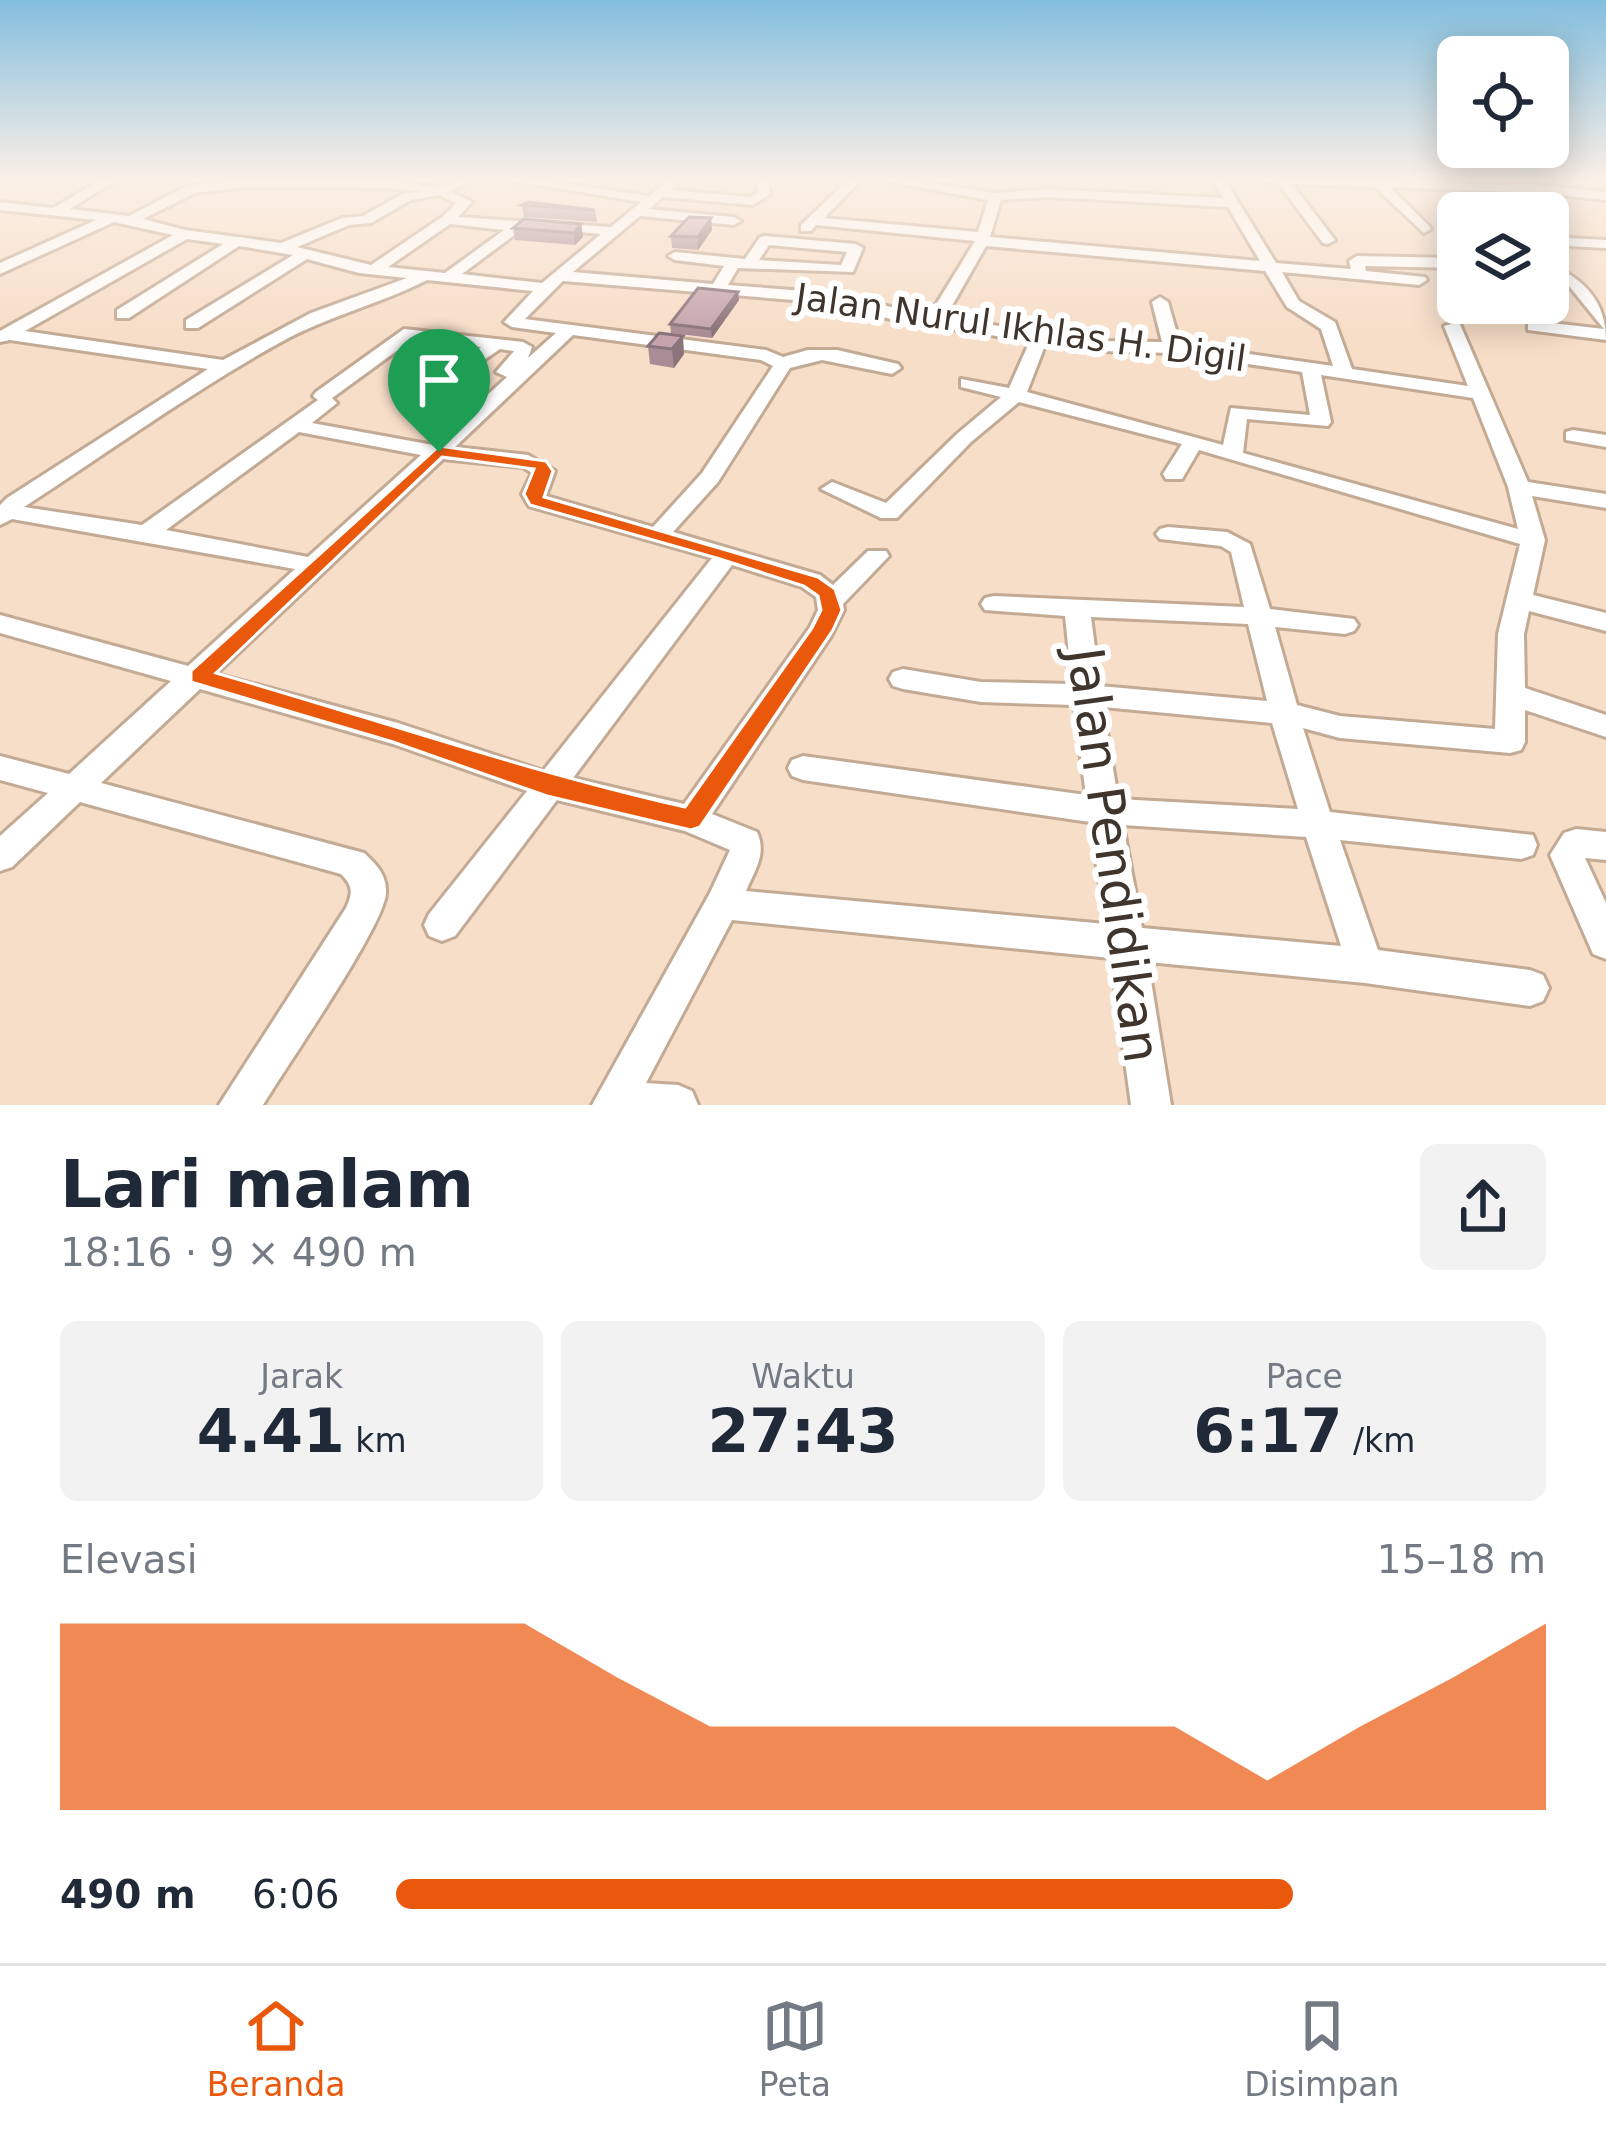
<!DOCTYPE html>
<html lang="id">
<head>
<meta charset="utf-8">
<style>
  :root { --surface:#fff; --page:#f2f2f3; --text:#1f2937; --muted:#747a83; --line:#e0e1e3; --accent:#ea580c }
  body { margin:0; font-family:"DejaVu Sans",sans-serif; background:var(--page); color:var(--text); height:100vh; display:flex; flex-direction:column; font-size:45px; white-space:nowrap }
  * { box-sizing:border-box; margin:0 }
  p { font-size:39px; color:var(--muted) }
  .icon { flex:none; width:66px; height:66px; fill:none; stroke:currentColor; stroke-width:2; stroke-linecap:round; stroke-linejoin:round }
  .map { position:relative; height:1105px; overflow:hidden }
  .side { display:flex; flex-direction:column; background:var(--surface); flex:1 }
  .side>* { flex:none }
  .controls { position:absolute; left:1437px; top:36px; display:grid; gap:24px }
  .controls a { display:grid; place-items:center; width:132px; height:132px; border-radius:18px; background:var(--surface); box-shadow:0 6px 30px #0003; font-size:60px }
  .pin { position:absolute; display:grid; place-items:center; width:102px; height:102px; color:#fff; margin:-123px -51px; border-radius:50% 50% 50% 0; rotate:-45deg; box-shadow:0 0 12px #0007 }
  .pin .icon { rotate:45deg }
  .round { display:grid; place-items:center; flex:none; width:126px; height:126px; border-radius:18px; background:var(--page) }
  .head { display:flex; align-items:center; justify-content:space-between; height:204px; padding:0 60px }
  h1 { font-size:66px; font-weight:800; line-height:90px }
  .stats { display:grid; grid-template-columns:repeat(3,1fr); gap:18px; height:204px; padding:12px 60px }
  .stats div { display:grid; align-content:center; border-radius:18px; background:var(--page); text-align:center }
  .stats b { font-size:60px; font-weight:800 }
  .stats small { font-size:33px; font-weight:400 }
  .stats p { font-size:33px }
  .chart { height:336px; padding:24px 60px }
  .chart p { display:flex; justify-content:space-between }
  .chart svg { width:100%; height:216px; margin-top:12px; fill:var(--accent); opacity:.7 }
  ul { padding:0 60px; list-style:none; font-size:39px }
  li { display:grid; grid-template-columns:192px 144px 1fr; align-items:center; height:90px }
  li i { height:30px; border-radius:15px; background:var(--accent) }
  .dock { display:flex; justify-content:space-around; align-items:center; height:168px; border-top:3px solid var(--line); background:var(--surface); font-size:33px; color:var(--muted) }
  .dock a { display:grid; justify-items:center; gap:6px }
  .dock .active { color:var(--accent) }
  .map>svg:first-child { display:block }
  .lines { fill:none; stroke-linecap:round; stroke-linejoin:round }
  .minor-casing { stroke:#c3aa95; stroke-width:6 }
  .minor { fill:#fff; fill-rule:evenodd }
  .wall { fill:#a98d96 }
  .shaded-wall { fill:#8a737a }
  .building { fill:#c5a4ae; stroke:#8a737a; stroke-width:3 }
  .route { fill:#ea580c; stroke:#fff; stroke-width:3; fill-rule:evenodd }
  .labels { text-anchor:middle; stroke-width:12; stroke-linejoin:round; paint-order:stroke }
  .far-street-label { font-size:36px; fill:#3f352c; stroke:#fff }
  .near-street-label { font-size:51px; fill:#3f352c; stroke:#fff }
</style>
</head>
<body>
<div class="map">
<svg width="1606" height="1105" viewBox="0 0 1606 1105">
  <rect width="100%" height="100%" fill="#f7dec8"/>
  <g class="lines">
    <g class="minor-casing">
      <g id="minor">
        <path d="M103 179H118L70 209 129 216 187 186 249 179 390 180 437 187 459 179H476L450 191 472 202 458 217 611 227 641 202 502 179H534L649 196 669 179H683L671 190 750 197 757 193 758 179H768L770 194 753 205 663 197 649 209 734 217 741 221 734 225 640 216 573 272 713 284 724 266 675 260 668 256 675 252 745 259 760 237 765 236 856 244 863 248 853 272 738 268 728 285 831 293 929 316 975 241 816 225 811 231H801V225L849 179H862L824 218 978 232 988 200 875 179H905L995 193 1047 189 1223 198 1212 179H1224L1276 263 1351 269 1349 261 1357 256 1458 258V268L1365 266 1366 271 1425 277 1427 280 1419 285 1282 272 1299 301 1335 322 1352 369 1468 386 1444 326 1459 322 1528 482 1606 494V508L1532 496 1545 540 1533 595 1606 613V631L1529 611 1524 634 1525 688 1606 715V737L1525 710V742L1521 750 1510 753 1340 738 1303 728 1330 812 1533 835 1537 845 1533 855 1521 859 1340 840 1378 950 1530 970 1543 975 1549 988 1543 1001 1530 1006 1365 983 1148 962 1171 1105H1131L1111 958 732 920 646 1083 678 1085 692 1091 698 1105H592L710 893 730 850 685 831 557 800 455 936 442 941 429 936 424 925 429 914 527 791 393 744 200 689 101 783 364 853C376 864 387 875 386 893 385 925 285 1068 263 1105H219L346 908C353 893 353 886 341 874L80 802 12 867 0 871V836L48 793 0 780V756L69 774 171 681 0 633V615L188 666 295 569 12 519 0 525V505L7 498 208 369 10 340 0 342V331L173 235 114 222 0 274V263L96 220 0 210V202L53 208ZM246 187 390 188 424 192 404 193 363 216 342 218 281 243 185 230 143 219 195 193ZM439 195 456 203 442 217 371 265 297 247 349 225 371 223 411 200ZM1047 197 1228 207 1260 261 990 237 1001 200ZM450 224 504 230 445 273 388 267ZM525 227 601 234 542 283 462 274ZM187 239 223 244 117 310V318H129L239 246 293 255 186 320V328H198L307 259 359 273 407 278 311 313 223 360 25 331ZM769 245 847 252 841 265 759 260ZM986 246 1265 271 1287 307 1321 329 1333 366 1180 344 1168 302 1160 297 1152 302 1162 342 1101 341 945 318ZM427 280 533 291 504 322 512 327 556 333 528 358 532 347 523 342 404 329 316 392 313 396 318 400 142 525 24 507C110 451 194 390 281 342 328 316 380 304 427 280ZM563 281 830 303 898 321 1030 341 1009 388 961 379V387L1001 397 957 434 886 503 832 482 821 489 881 518H897L971 442 1019 402 1182 444 1163 474 1166 479H1182L1199 450 1520 544 1498 634 1495 729 1340 716 1297 705 1275 627 1345 634 1354 631 1358 625 1354 619 1270 609 1250 544 1227 532 1168 527 1160 529 1156 534 1160 539 1221 546 1231 552 1244 607 994 596 985 598 981 604 985 610 1065 616 1072 684 981 682 903 669 893 672 889 679 893 686 903 689 981 702 1074 705 1086 795 803 756 792 760 788 768 792 776 803 780 1090 822 1106 924 746 891C755 870 767 854 757 832L712 814 831 636 844 610 843 604 889 556 886 551H868L833 585 820 575 673 532 718 482 790 368 822 360 892 374 901 368 898 364 837 350H808L783 357 766 350 525 319ZM573 335 761 360 773 366 702 473 653 527 546 496 555 471 528 455 455 447ZM413 339 441 342 422 358 431 363 460 344 481 347 460 365 469 370 500 349 514 351 496 372 507 377 433 445 312 423 337 403 332 398ZM1046 343 1101 351 1172 353 1302 372 1310 415 1231 408 1223 445 1027 392ZM1321 375 1473 398 1508 487 1518 529 1243 453 1247 419 1328 426 1331 422ZM299 432 421 455 308 557 166 530ZM443 459 523 467 532 473 522 494 529 506 712 558 543 771 398 723 216 674ZM732 565 802 587 816 597 818 610 810 627 684 804 573 778ZM1091 617 1248 624 1267 701 1100 686ZM1103 707 1272 723 1298 809 1118 799ZM1123 825 1306 837 1341 946 1142 928Z"/>
        <polygon points="1254,179 1539,185 1606,192 1606,200 1539,193 1390,187 1429,226 1431,229 1424,233 1375,187 1292,184 1335,240 1328,244 1323,243 1278,183"/>
        <polygon points="1548,237 1606,240 1606,248 1548,245"/>
        <path d="M1548 264C1584 278 1606 301 1606 340L1528 330V322L1534 321 1604 329 1569 286 1548 275Z"/>
        <polygon points="1573,430 1606,435 1606,447 1566,440 1566,432"/>
        <polygon points="1576,829 1606,832 1606,860 1585,858 1606,903 1606,959 1593,954 1550,855 1564,833"/>
      </g>
    </g>
    <use href="#minor" class="minor"/>
  </g>
  <g class="wall">
    <polygon points="522,205 595,210 597,222 524,217"/>
    <polygon points="711,218 712,230 698,250 672,248 671,236"/>
    <polygon points="581,224 583,237 575,245 515,240 513,228"/>
    <polygon points="738,292 739,300 712,338 671,333 670,324"/>
    <polygon points="659,333 684,354 674,368 650,364 648,346"/>
  </g>
  <g class="shaded-wall">
    <polygon points="711,218 712,230 698,250 698,237"/>
    <polygon points="581,224 583,237 575,245 574,233"/>
    <polygon points="738,292 739,300 712,338 711,329"/>
    <polygon points="683,336 684,354 674,368 672,349"/>
  </g>
  <g class="building">
    <polygon points="528,202 595,210 522,205"/>
    <polygon points="689,217 711,218 698,237 671,236"/>
    <polygon points="524,219 581,224 574,233 513,228"/>
    <polygon points="698,288 738,292 711,329 670,324"/>
    <polygon points="659,333 683,336 672,349 648,346"/>
  </g>
  <linearGradient id="sky" x2="0" y2="1"><stop stop-color="#83bede"/><stop offset="0.54" stop-color="#fbf0e6"/><stop offset="1" stop-color="#fbf0e6" stop-opacity="0"/></linearGradient>
  <rect width="1606" height="334" fill="url(#sky)"/>
  <path class="route" d="M439 446 546 461 553 471 544 497 818 577 835 589 842 610 833 630 700 827 691 830 547 796 393 742 191 682V671ZM442 457 534 469 524 494 530 505 720 559 804 586 818 596 821 610 812 628 685 807C526 771 373 718 216 673Z"/>
  <g class="labels">
    <g class="far-street-label">
      <text transform="translate(1021 327) rotate(8)" y="13">Jalan Nurul Ikhlas H. Digil</text>
    </g>
    <g class="near-street-label">
      <text transform="translate(1114 855) rotate(82)" y="18">Jalan Pendidikan</text>
    </g>
  </g>
</svg>
<div class="controls">
<a><svg class="icon" aria-label="locate" viewBox="0 0 24 24"><circle cx="12" cy="12" r="6"/><path d="M12 2v4M12 18v4M2 12h4M18 12h4"/></svg></a>
<a><svg class="icon" aria-label="layers" viewBox="0 0 24 24"><path d="M12 4l9 5-9 5-9-5zM3 14l9 5 9-5"/></svg></a>
</div>
<div class="pin" style="left:439px;top:452px;background:#1e9e55"><svg class="icon" aria-label="arrive" viewBox="0 0 24 24"><path d="M6 21V4h12l-3 4 3 4H6"/></svg></div>
</div>
<section class="side">
<div class="head"><div><h1>Lari malam</h1><p>18:16 · 9 × 490 m</p></div><a class="round"><svg class="icon" aria-label="share" viewBox="0 0 24 24"><path d="M12 15V3M7 8l5-5 5 5M5 13v7h14v-7"/></svg></a></div>
<div class="stats">
<div><p>Jarak</p><b>4.41<small> km</small></b></div>
<div><p>Waktu</p><b>27:43</b></div>
<div><p>Pace</p><b>6:17<small> /km</small></b></div>
</div>
<div class="chart"><p><span>Elevasi</span>15–18 m</p>
<svg viewBox="0 0 160 44" preserveAspectRatio="none"><path d="M0 44V6L10 6L20 6L30 6L40 6L50 6L60 17L70 27L80 27L90 27L100 27L110 27L120 27L130 38L140 27L150 17L160 6V44z"/></svg>
</div>
<ul>
<li><b>490 m</b>6:06<i style="width:78%"></i></li>
</ul>
</section>
<nav class="dock">
<a class="active"><svg class="icon" aria-label="home" viewBox="0 0 24 24"><path d="M3 11l9-7 9 7M6 9v11h12V9"/></svg>Beranda</a>
<a><svg class="icon" aria-label="map" viewBox="0 0 24 24"><path d="M3 6l6-2 6 2 6-2v14l-6 2-6-2-6 2zM9 4v14M15 6v14"/></svg>Peta</a>
<a><svg class="icon" aria-label="saved" viewBox="0 0 24 24"><path d="M7 4h10v16l-5-4-5 4z"/></svg>Disimpan</a>
</nav>
</body>
</html>
